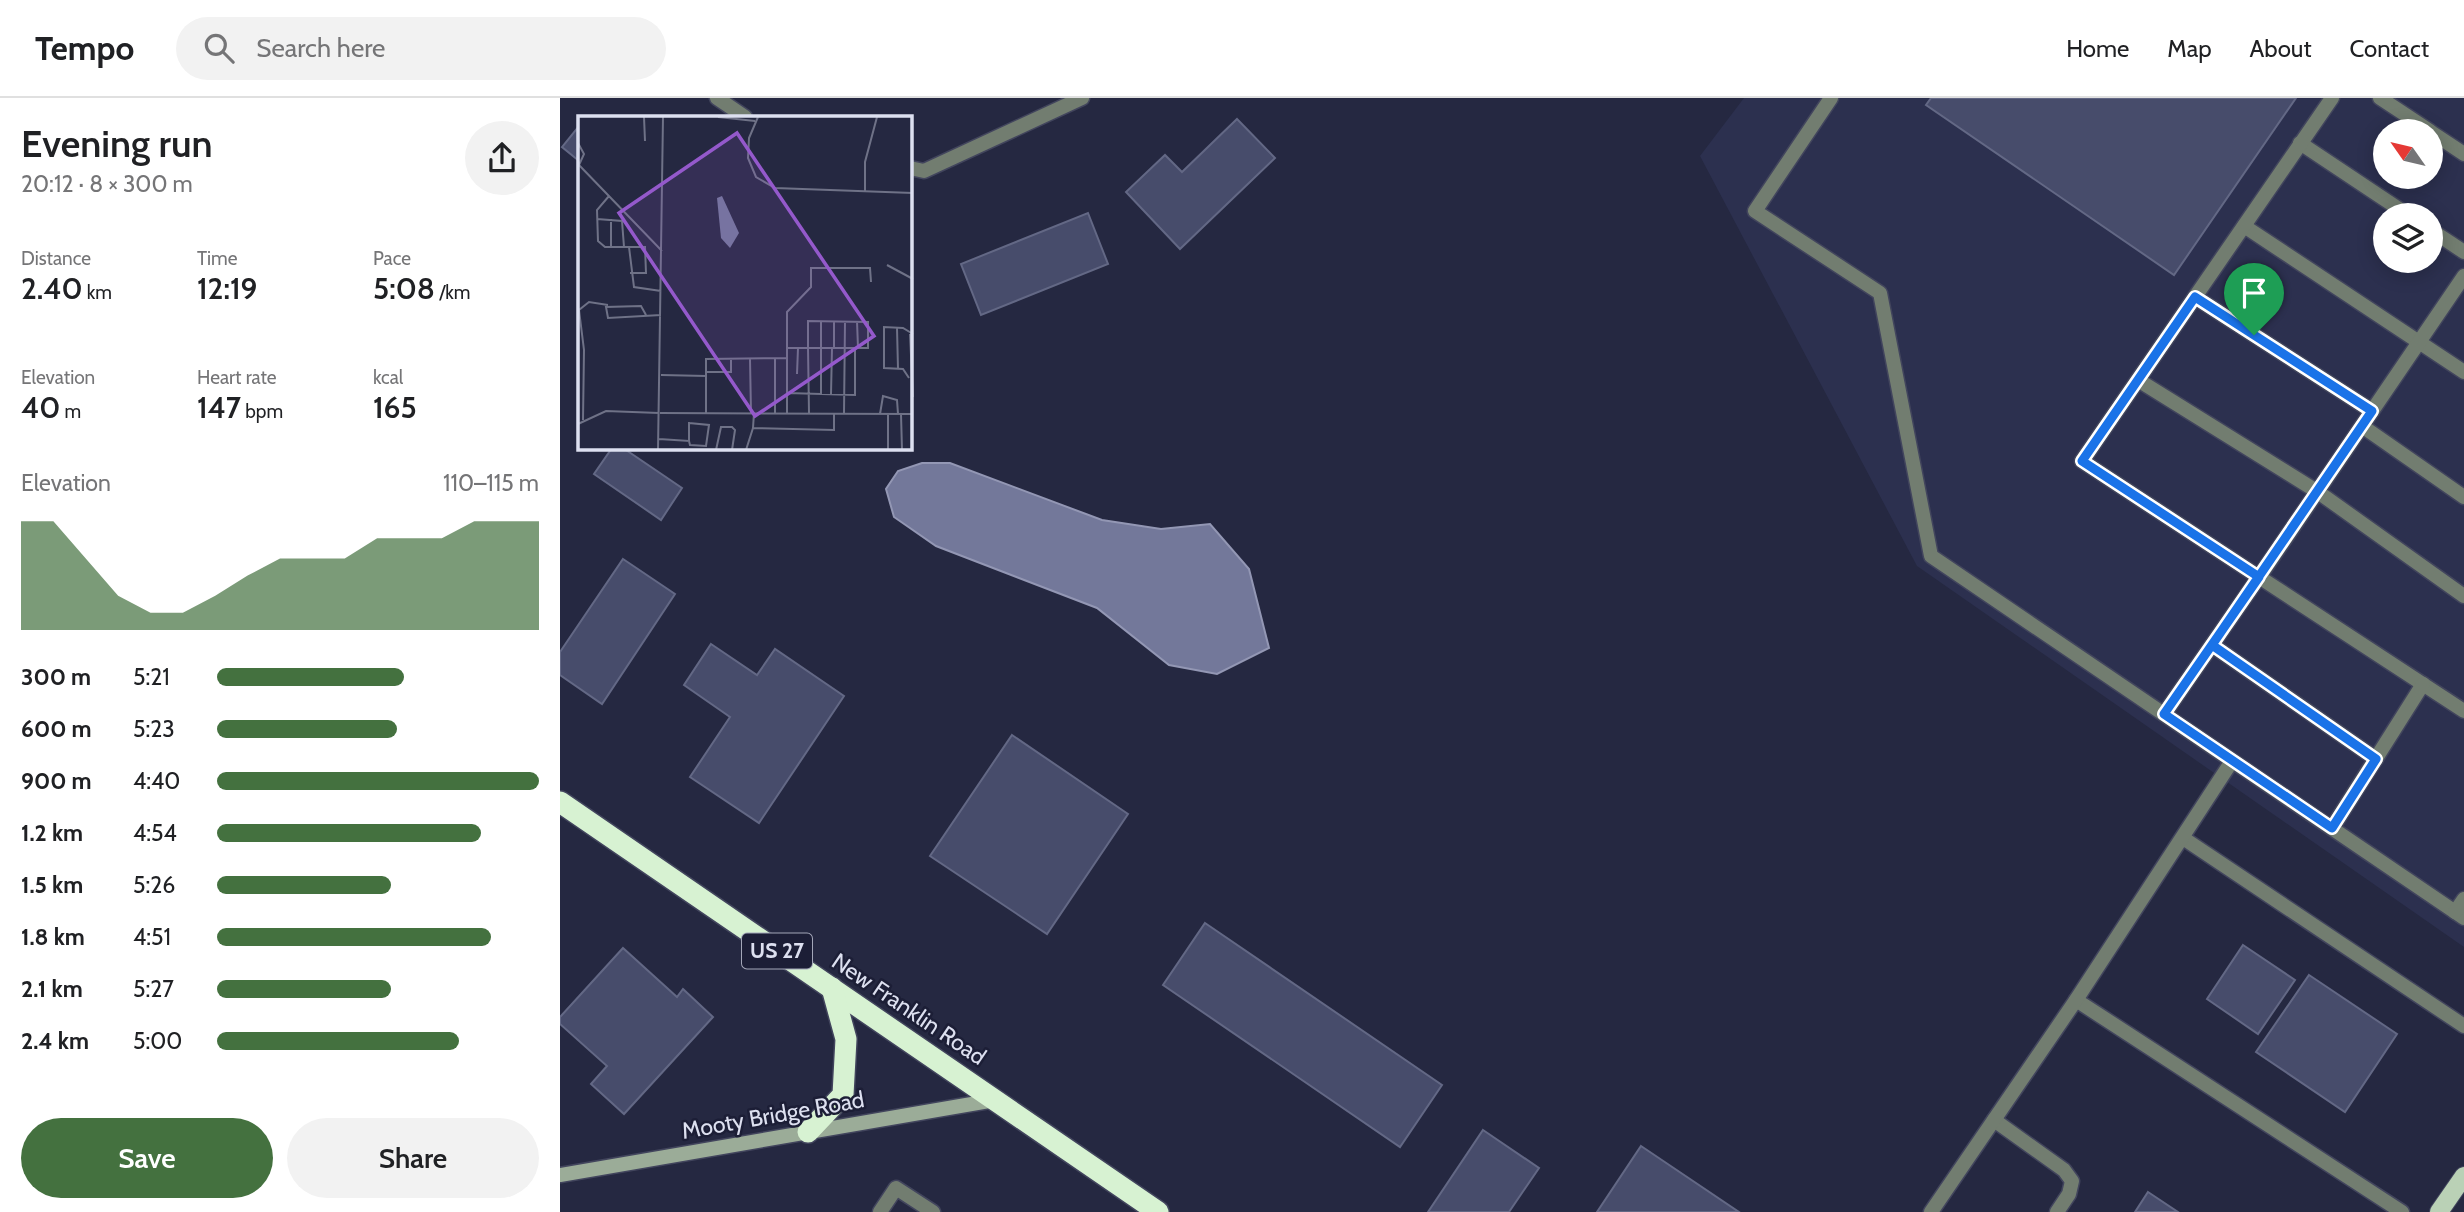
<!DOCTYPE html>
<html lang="en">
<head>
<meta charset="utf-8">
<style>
  :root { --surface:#fff; --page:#f2f2f2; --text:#202124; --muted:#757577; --line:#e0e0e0; --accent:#44713f }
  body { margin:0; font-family:Cabin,sans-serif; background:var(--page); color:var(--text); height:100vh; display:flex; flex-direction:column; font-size:26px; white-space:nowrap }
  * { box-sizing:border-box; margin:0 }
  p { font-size:23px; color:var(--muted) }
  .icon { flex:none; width:38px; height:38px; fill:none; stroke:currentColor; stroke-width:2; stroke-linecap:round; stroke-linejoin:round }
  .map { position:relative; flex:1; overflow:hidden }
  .side { display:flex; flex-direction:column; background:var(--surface); width:560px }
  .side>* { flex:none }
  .needle { width:46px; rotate:304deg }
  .tools { position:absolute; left:1813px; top:21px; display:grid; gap:14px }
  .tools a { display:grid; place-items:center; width:70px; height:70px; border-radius:50%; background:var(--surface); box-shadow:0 4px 18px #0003; font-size:35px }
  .pin { position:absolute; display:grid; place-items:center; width:60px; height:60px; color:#fff; margin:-72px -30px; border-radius:50% 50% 50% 0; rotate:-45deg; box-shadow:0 0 7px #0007 }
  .pin .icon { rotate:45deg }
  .round { display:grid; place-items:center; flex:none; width:74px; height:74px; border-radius:37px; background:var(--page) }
  .overview { display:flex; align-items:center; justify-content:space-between; height:119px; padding:0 21px }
  h1 { font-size:38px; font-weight:600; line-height:52px }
  .metrics { display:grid; grid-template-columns:repeat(3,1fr); gap:10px; height:119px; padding:7px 21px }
  .metrics div { display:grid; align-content:center }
  .metrics b { font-size:30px; font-weight:600 }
  .metrics small { font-size:19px; font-weight:400 }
  .metrics p { font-size:19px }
  .chart { height:196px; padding:14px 21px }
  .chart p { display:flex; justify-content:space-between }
  .chart svg { width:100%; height:126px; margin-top:7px; fill:var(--accent); opacity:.7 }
  .button { display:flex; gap:14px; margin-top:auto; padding:14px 21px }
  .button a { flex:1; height:80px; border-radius:42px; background:var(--accent); color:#fff; font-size:28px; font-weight:600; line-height:80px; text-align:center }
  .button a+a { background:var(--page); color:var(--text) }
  ul { padding:0 21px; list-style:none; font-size:23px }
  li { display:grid; grid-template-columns:112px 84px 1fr; align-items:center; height:52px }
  li i { height:18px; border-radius:9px; background:var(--accent) }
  header { display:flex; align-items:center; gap:42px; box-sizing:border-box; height:98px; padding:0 35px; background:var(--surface); border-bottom:2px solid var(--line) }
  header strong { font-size:33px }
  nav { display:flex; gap:38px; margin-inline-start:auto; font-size:24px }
  .search { width:490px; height:63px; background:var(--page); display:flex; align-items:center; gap:18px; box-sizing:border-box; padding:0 24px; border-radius:38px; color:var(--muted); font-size:26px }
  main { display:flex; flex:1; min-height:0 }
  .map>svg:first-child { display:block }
  .built { fill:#2c304f; fill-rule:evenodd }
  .water { fill:#73789a; stroke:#9397b4; stroke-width:2 }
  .building { fill:#474c6b; stroke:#636885; stroke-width:2 }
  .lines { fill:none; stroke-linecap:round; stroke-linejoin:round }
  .lane-casing { stroke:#42455d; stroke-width:17 }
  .street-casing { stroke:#42455d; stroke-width:17 }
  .secondary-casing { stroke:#42455d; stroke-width:17 }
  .primary-casing { stroke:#42455d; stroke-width:20 }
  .highway-casing { stroke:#42455d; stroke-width:24 }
  .lane { stroke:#727d70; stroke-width:14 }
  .street { stroke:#727d70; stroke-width:14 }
  .secondary { stroke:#9bac98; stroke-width:14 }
  .primary { stroke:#bad1b6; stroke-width:18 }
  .highway { stroke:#d7f2d2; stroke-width:21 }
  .route-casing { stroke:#fff; stroke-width:14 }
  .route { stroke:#1a73e8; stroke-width:9 }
  .labels { text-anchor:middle; stroke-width:5; stroke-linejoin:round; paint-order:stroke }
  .shield { fill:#1c1e36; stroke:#a3a6b8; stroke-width:2 }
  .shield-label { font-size:21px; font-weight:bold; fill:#dde0f0 }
  .street-label { font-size:23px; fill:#dde0f0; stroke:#1c1e36 }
  .inset-road { fill:none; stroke:#6f7287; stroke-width:2 }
  .view { fill:#9459cb; fill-opacity:0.15; stroke:#9459cb; stroke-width:3.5 }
  .inset-edge { fill:none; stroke:#dde0f0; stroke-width:3.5 }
</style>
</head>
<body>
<header>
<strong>Tempo</strong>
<div class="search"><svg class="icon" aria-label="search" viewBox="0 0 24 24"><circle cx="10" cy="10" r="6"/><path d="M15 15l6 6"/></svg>Search here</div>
<nav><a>Home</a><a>Map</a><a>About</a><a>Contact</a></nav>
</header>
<main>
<section class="side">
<div class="overview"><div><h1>Evening run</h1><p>20:12 · 8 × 300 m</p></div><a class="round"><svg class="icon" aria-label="share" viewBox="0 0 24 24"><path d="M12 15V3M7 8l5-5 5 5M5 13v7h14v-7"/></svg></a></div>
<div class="metrics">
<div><p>Distance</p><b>2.40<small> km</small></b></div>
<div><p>Time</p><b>12:19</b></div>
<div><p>Pace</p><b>5:08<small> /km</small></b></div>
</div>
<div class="metrics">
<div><p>Elevation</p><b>40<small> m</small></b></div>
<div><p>Heart rate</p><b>147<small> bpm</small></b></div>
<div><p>kcal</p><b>165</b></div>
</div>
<div class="chart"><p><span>Elevation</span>110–115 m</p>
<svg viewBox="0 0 160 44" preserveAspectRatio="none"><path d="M0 44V6L10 6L20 19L30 32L40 38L50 38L60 32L70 25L80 19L90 19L100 19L110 12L120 12L130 12L140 6L150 6L160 6V44z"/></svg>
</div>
<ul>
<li><b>300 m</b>5:21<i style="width:58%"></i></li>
<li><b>600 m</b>5:23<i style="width:56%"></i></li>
<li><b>900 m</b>4:40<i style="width:100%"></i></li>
<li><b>1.2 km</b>4:54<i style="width:82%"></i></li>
<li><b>1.5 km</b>5:26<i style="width:54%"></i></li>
<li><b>1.8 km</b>4:51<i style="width:85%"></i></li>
<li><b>2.1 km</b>5:27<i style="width:54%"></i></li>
<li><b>2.4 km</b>5:00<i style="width:75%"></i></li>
</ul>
<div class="button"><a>Save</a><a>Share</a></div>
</section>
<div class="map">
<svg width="1904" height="1114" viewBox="0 0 1904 1114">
  <rect width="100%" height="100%" fill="#252841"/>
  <path class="built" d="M1184 0H1904V849L1357 468 1140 58ZM1825 33H1871V79H1825ZM1825 117H1871V163H1825Z"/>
  <polygon class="water" points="362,365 390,365 542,422 601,431 650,426 689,471 709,550 657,576 609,567 537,510 376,448 334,419 326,391 338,373"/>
  <g class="building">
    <polygon points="1371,0 1736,0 1614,177 1366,7"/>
    <polygon points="677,21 715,60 620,151 566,94 605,57 622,74"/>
    <polygon points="19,28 19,63 2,49"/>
    <polygon points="528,115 548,166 421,217 401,166"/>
    <polygon points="52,350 63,350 122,390 101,422 34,376"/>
    <polygon points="63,461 115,496 42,606 0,577 0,554"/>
    <polygon points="151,546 197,577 215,551 284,598 199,725 130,679 170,619 124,587"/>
    <polygon points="452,637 568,716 487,836 370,758"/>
    <polygon points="645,825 882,987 840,1049 603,887"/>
    <polygon points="1683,847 1735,882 1698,936 1647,901"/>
    <polygon points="63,850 117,899 123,891 153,919 64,1016 31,986 47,968 0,926 0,919"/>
    <polygon points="1749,877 1837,936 1785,1014 1696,954"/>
    <polygon points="923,1032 979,1070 949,1114 868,1114"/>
    <polygon points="1081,1048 1179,1114 1037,1114"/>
    <polygon points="1588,1094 1618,1114 1575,1114"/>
  </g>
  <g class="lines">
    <g class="lane-casing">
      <g id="lane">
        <polyline points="1271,0 1195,113 1320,195 1371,458 1904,820"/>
        <polyline points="1820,0 1870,33"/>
        <polyline points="1871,34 1904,56"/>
        <polyline points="1740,45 1848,117"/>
        <polyline points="1684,128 1904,274"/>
        <polyline points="1871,132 1904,154"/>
        <polyline points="1904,178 1699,479 1904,613"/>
        <polyline points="1635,199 1812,313"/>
        <polyline points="1578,282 1758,394 1904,498"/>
        <polyline points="1802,328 1904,399"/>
        <polyline points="1652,547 1816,661"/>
        <polyline points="1604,616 1699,479 1522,363 1772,0"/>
        <polyline points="1772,730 1863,586"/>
        <polyline points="1623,740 1904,928"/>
        <polyline points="1895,814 1904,801"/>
        <polyline points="1516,902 1842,1114"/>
        <polyline points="1434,1022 1504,1072 1512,1083 1509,1096 1497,1114"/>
        <polyline points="320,1114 336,1090 373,1114"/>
        <polyline points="1371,1114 1516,902 1672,663"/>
      </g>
    </g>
    <g class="street-casing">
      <g id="street">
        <polyline points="157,0 185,19"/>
        <polyline points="350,70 364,73 522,0"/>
      </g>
    </g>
    <g class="secondary-casing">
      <polyline id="secondary" points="0,1077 435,1002"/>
    </g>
    <g class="primary-casing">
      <polyline id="primary" points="1879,1114 1904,1078"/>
    </g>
    <g class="highway-casing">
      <g id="highway">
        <polyline points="0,704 598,1114"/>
        <polyline points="248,1034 283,997 286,941 272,890"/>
      </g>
    </g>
    <use href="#lane" class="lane"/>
    <use href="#street" class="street"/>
    <use href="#secondary" class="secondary"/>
    <use href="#primary" class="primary"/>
    <use href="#highway" class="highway"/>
  </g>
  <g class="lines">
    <g class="route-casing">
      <polyline id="route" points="1694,237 1635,199 1522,363 1699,479 1604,616 1772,730 1816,661 1652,547 1812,313 1694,237"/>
    </g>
    <use href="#route" class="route"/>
  </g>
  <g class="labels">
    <rect class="shield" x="182" y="835.5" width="70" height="35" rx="5"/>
    <g class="shield-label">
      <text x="217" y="860">US 27</text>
    </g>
    <g class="street-label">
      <text transform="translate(349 911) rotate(34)" y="8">New Franklin Road</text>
      <text transform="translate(213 1017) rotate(-10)" y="8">Mooty Bridge Road</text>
    </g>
  </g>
  <g transform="translate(18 18)">
    <rect width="334" height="334" fill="#252841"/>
    <path d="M144 80 161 117 152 132 143 122 139 82Z" fill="#73789a"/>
    <path class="inset-road" d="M66 1 67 25M140 1 177 5M180 1 171 22 170 42 178 61 197 72 335 77M0 27 6 38 1 49M0 48 84 135M287 77V46L299 1M31 80 19 94 20 125 27 131H67L68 157H52M19 103 44 105 46 131M33 103V131M51 131 56 171 83 175M309 149 335 163M68 199 63 190 28 191 30 202 83 199M256 205V232M279 205 280 232M319 212 320 253M332 218 335 281M172 243 173 297M197 243V297M128 256H153V243M219 258 220 232M83 259 128 260V243L209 242M128 260V297M331 262 325 253 306 252V211L325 212 335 218M209 277 277 279V232H290V206L230 205V232H209M243 278V205M253 278 254 232M82 297 335 298M176 297 175 312 256 314V297M209 297V196L233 171V152H292L293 166M231 297 230 232H277M266 297 267 205M302 298 305 280 319 284 320 298M310 298V334M323 298 324 334M5 304 6 234 1 194 11 186 30 189M0 308 28 295 81 297M81 323 111 325V306M111 325 112 329 128 330 131 309 111 307M80 334 85 1M138 334 143 311H154L157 314 154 334M168 334 175 312"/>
    <path class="view" d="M159 17 296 220 177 300 41 97Z"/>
    <rect width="334" height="334" class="inset-edge"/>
  </g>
</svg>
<div class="tools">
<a><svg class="needle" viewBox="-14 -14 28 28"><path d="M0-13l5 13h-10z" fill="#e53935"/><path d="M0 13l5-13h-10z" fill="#757577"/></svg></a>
<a><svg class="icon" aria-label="layers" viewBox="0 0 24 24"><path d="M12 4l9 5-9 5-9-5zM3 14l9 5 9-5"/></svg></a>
</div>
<div class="pin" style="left:1694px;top:237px;background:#1e9e55"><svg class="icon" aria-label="arrive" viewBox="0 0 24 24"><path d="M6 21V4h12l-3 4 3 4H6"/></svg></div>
</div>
</main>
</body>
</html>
